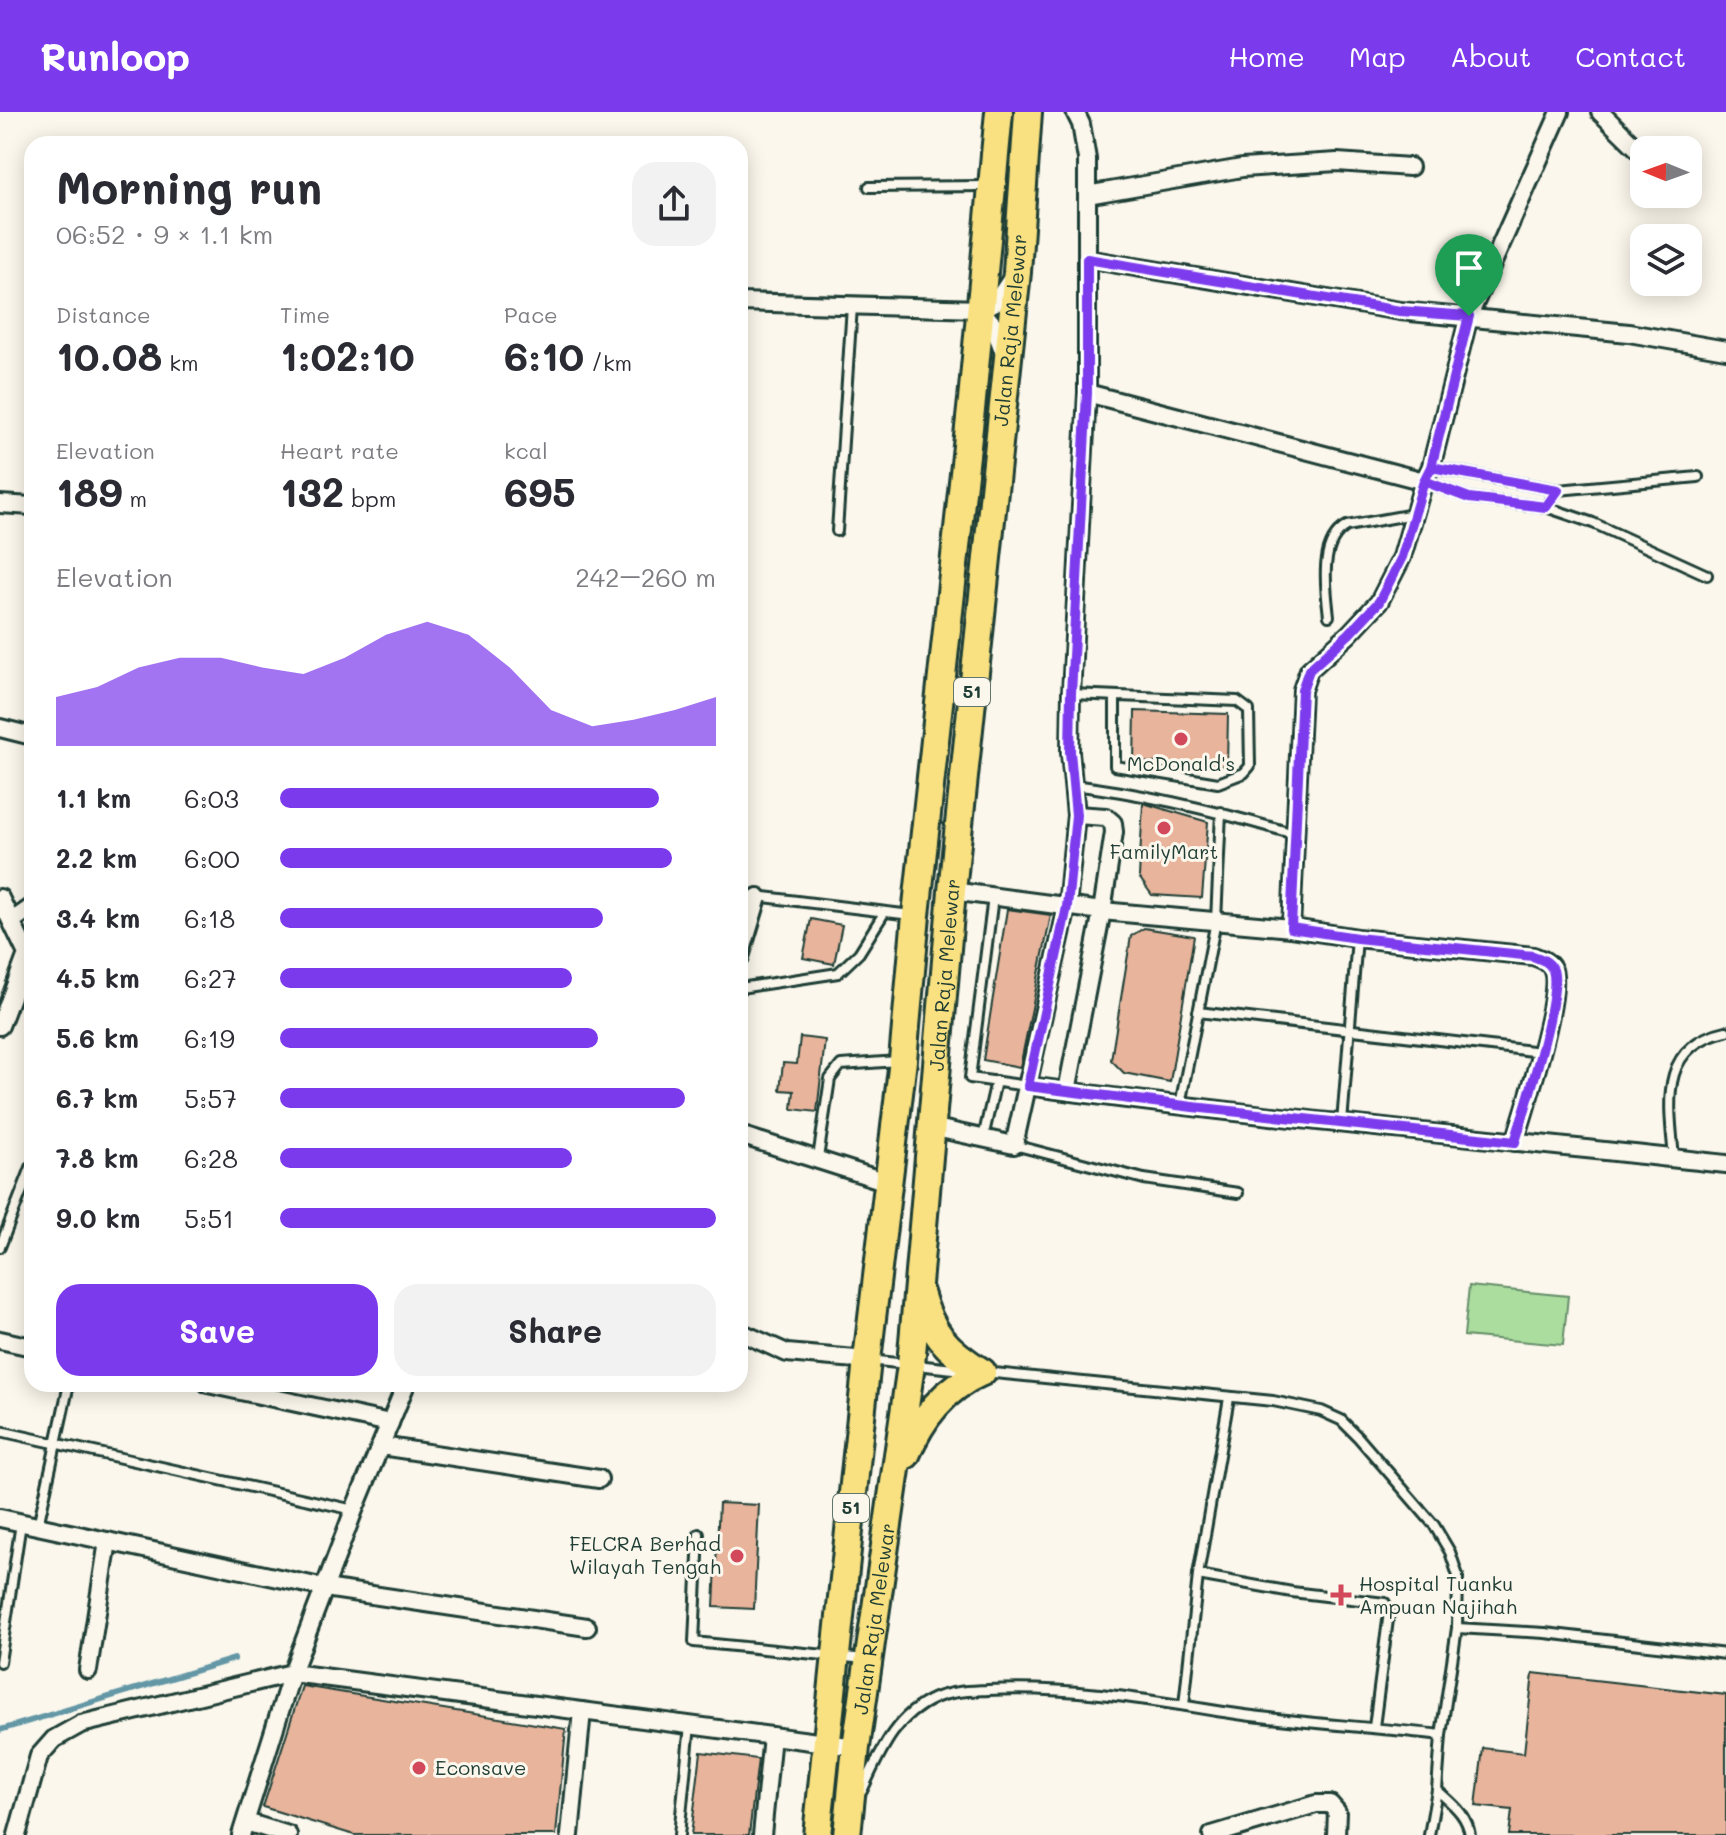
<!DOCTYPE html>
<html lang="en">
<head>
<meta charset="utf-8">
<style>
  :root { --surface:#fff; --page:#f2f2f3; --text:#2b2b33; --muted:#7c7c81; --accent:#7c3aed }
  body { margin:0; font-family:Mali,sans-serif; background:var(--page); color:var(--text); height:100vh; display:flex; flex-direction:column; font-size:30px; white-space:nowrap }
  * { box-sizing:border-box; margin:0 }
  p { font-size:26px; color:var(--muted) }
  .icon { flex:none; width:44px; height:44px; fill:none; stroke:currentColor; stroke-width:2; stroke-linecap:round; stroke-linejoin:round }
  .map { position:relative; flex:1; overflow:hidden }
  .sheet { position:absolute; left:24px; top:24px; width:724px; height:1256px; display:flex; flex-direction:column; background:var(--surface); border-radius:24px; box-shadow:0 4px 20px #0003 }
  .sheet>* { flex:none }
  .needle { width:52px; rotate:271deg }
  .buttons { position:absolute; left:1630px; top:24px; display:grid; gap:16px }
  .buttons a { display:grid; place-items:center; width:72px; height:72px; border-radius:16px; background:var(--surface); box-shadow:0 4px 20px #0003; font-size:40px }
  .pin { position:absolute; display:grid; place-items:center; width:68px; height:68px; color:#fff; margin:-82px -34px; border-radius:50% 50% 50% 0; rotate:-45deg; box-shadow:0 0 8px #0007 }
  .pin .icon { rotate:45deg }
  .round { display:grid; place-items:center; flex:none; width:84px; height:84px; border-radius:24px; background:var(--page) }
  .summary { display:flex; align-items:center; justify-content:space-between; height:136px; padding:0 32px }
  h1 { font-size:44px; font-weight:700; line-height:60px }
  .stats { display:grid; grid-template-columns:repeat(3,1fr); gap:12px; height:136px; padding:8px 32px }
  .stats div { display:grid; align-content:center }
  .stats b { font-size:40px; font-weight:700 }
  .stats small { font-size:22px; font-weight:400 }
  .stats p { font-size:22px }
  .chart { height:224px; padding:16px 32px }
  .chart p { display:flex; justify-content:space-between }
  .chart svg { width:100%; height:144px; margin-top:8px; fill:var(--accent); opacity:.7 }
  .primary-button { display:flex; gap:16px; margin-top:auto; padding:16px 32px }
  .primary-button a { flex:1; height:92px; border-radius:24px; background:var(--accent); color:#fff; font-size:32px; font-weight:700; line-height:92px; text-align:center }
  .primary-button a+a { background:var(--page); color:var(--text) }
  ul { padding:0 32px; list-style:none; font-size:26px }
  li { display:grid; grid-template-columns:128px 96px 1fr; align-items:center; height:60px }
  li i { height:20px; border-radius:10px; background:var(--accent) }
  header { display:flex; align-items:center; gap:48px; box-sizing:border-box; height:112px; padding:0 40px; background:var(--accent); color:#fff }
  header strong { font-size:38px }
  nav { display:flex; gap:44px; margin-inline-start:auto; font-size:28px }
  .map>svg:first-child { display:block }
  .green { fill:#abdd9e; stroke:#658d69; stroke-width:2 }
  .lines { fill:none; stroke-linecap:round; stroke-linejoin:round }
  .stream { stroke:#6397a6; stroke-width:6 }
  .building { fill:#e8b49c; stroke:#1f3d34; stroke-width:2 }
  .service-casing { stroke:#1f3d34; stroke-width:14 }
  .minor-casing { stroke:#1f3d34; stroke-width:22 }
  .trunk-casing { stroke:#1f3d34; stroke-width:32 }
  .service { stroke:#fbf7ec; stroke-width:8 }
  .minor { stroke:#fbf7ec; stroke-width:16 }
  .trunk { stroke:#f9e181; stroke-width:26 }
  .route-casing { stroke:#fff; stroke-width:16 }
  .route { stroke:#7c3aed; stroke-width:10 }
  .poi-dot { fill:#d1495b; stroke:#fbf7ec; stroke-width:3 }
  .labels { text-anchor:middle; stroke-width:6; stroke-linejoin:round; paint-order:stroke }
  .shield { fill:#fbf7ec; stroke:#61756b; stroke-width:2 }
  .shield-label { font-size:18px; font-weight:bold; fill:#1f3d34 }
  .street-label { font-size:20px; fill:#1f3d34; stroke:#fbf7ec }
  .poi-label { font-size:20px; fill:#1f3d34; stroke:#fbf7ec }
</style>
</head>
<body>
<header>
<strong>Runloop</strong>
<nav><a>Home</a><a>Map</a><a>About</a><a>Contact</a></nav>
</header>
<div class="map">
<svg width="1726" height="1723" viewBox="0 0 1726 1723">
  <rect width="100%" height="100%" fill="#fbf7ec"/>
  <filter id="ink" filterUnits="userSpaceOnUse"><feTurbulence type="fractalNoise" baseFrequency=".0125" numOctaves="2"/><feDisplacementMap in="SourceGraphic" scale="16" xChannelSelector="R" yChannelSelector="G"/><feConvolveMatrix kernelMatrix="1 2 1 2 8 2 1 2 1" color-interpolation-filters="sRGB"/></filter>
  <g filter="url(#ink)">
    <polygon class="green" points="1469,1174 1568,1184 1563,1233 1464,1224"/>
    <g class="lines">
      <polyline class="stream" points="0,1618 234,1547"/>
    </g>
    <g class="building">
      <polygon points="1135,599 1228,602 1227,654 1134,650"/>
      <polygon points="1143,691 1208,710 1202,786 1152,783 1139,765"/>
      <polygon points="1007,797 1051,803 1020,955 983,948"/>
      <polygon points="811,807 842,813 834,852 803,846"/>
      <polygon points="1144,816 1194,824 1170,970 1124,961 1111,948 1131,824"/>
      <polygon points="800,925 825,928 817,1000 792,997 794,979 780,978 783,951 797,952"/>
      <polygon points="719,1391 759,1393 754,1497 714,1495"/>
      <polygon points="1533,1561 1726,1583 1726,1723 1509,1723 1512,1698 1476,1694 1483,1636 1524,1641"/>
      <polygon points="302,1574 566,1617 556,1723 354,1723 263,1695"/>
      <polygon points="701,1640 758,1647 749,1723 691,1723"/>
    </g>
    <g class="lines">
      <g class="service-casing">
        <g id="service">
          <polyline points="869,75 987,74"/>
          <polyline points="1431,355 1558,378 1698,365"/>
          <polyline points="1424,369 1469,386 1546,395 1558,378"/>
          <polyline points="1546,395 1593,411 1707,463"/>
          <polyline points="837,419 852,194"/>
          <path d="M1329 504C1326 476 1318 430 1347 414L1414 402"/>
          <polyline points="1072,582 1237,589 1249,598 1250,654 1244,661 1218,671 1115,654 1115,584"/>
          <path d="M1073 673C1149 682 1221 700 1294 722"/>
          <polyline points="740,782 911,803"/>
          <polyline points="993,785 970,966 1028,974"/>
          <polyline points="740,876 838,861 859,841 884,801"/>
          <polyline points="1198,900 1541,940"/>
          <polyline points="1180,993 1216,809 1221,700"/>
          <polyline points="1342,1011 1357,826"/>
          <polyline points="983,1026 996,969"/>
          <polyline points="1014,1033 1144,1067 1238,1081"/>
          <polyline points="818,1046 830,967 841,953 898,949"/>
          <path d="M1674 1046C1669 991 1658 934 1726 919"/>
          <polyline points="0,1135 32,1053"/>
          <polyline points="869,1248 963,1258"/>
          <polyline points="984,1260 1273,1289 1321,1299 1341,1308 1358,1325 1434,1413 1450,1440 1458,1464 1457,1516 1441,1623 1437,1678 1429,1723"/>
          <polyline points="0,1319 354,1398"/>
          <polyline points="38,1414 69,1272"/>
          <polyline points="699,1422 694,1530 865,1547"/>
          <polyline points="1198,1463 1292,1480 1385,1491 1389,1500 1374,1615"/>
          <polyline points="1457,1516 1545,1521 1726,1542"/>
          <polyline points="0,1550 21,1411"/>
          <polyline points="1184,1593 1198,1463 1229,1286"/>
          <path d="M1437 1678C1452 1692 1467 1702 1470 1723"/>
          <path d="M862 1679C880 1641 894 1604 935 1586 952 1579 970 1579 988 1578 1063 1574 1138 1586 1211 1598 1287 1611 1364 1614 1441 1623"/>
          <polyline points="679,1723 690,1613"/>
        </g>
      </g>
      <g class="minor-casing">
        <g id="minor">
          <polyline points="1600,0 1644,43"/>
          <polyline points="1087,83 1242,56 1337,50 1410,55"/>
          <polyline points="1087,147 1400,199 1629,221 1726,238"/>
          <polyline points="740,190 980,197 996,190 1012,166"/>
          <polyline points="980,197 993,212 1004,241"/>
          <polyline points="1087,281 1424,369 1402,445 1379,490 1349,522 1309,558 1302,578 1291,816"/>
          <polyline points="1424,369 1431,355 1469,204 1560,0"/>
          <polyline points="0,392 32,394"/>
          <polyline points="0,616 32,624"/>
          <path d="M952 779 1102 799 1291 816 1357 826 1533 844C1541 847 1549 849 1553 858 1562 884 1524 999 1515 1030"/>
          <polyline points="0,786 27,842 0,914"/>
          <polyline points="12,809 32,795"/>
          <polyline points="740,845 758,785"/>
          <path d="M1028 974C1260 1006 1493 1026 1726 1052"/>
          <polyline points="1067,979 1102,799 1114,720 1113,711 1106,705 1076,703"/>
          <polyline points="931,1015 1014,1033 1067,795 1076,703 1070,640 1071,582 1087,281 1087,47 1081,12 1075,0"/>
          <polyline points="740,1023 887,1070"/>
          <polyline points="740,1220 787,1241 867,1248"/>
          <polyline points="0,1228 32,1235"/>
          <polyline points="208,1272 390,1311"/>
          <polyline points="381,1334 599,1367"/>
          <polyline points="0,1406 325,1476 587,1515"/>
          <polyline points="88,1558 108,1429"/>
          <polyline points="246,1710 288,1723"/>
          <polyline points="17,1723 39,1644 54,1627 81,1612 292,1561 856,1635"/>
          <polyline points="241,1723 292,1561 354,1398 406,1272"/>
          <polyline points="570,1723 582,1599"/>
          <polyline points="762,1723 772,1624"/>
          <polyline points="1212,1723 1316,1692 1330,1692 1337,1700 1336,1723"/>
        </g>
      </g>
      <g class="trunk-casing">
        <g id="trunk">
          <path d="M920 1181C931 1221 946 1238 982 1260"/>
          <path d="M906 1343C922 1305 944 1277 982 1260"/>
          <polyline points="817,1723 867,1248 903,948 916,803 972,288 999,0"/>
          <path id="s1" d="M847 1723 856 1635 911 1253 952 779 1017 160 1028 0"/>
        </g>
      </g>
      <use href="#service" class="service"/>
      <use href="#minor" class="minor"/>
      <use href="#trunk" class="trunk"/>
    </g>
  </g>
  <g class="lines" filter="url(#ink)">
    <g class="route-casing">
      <path id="route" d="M1469 204 1400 199 1087 147V281L1071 582 1070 640 1076 703 1067 795 1028 974 1193 995 1515 1030C1524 999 1562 884 1553 858 1549 849 1541 847 1533 844L1357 826 1291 816 1302 578 1309 558 1349 522 1379 490 1402 445 1424 369 1431 355 1558 378 1546 395 1469 386 1424 369 1431 355 1469 204"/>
    </g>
    <use href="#route" class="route"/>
  </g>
  <g class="poi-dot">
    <circle cx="1181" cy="627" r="8"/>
    <circle cx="1164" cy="716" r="8"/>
    <circle cx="737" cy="1444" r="8"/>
    <path d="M1337 1471h8v8h8v8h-8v8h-8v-8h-8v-8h8z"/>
    <circle cx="419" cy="1656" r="8"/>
  </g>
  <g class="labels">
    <g class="shield">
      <rect x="954" y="566" width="36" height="28" rx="6"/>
      <rect x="833" y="1382" width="36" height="28" rx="6"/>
    </g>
    <g class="shield-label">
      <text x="972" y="586">51</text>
      <text x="851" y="1402">51</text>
    </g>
    <g class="street-label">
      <text dy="7" stroke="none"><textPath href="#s1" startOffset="1514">Jalan Raja Melewar</textPath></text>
      <text dy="7" stroke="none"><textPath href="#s1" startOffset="866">Jalan Raja Melewar</textPath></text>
      <text dy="7" stroke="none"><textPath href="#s1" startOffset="218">Jalan Raja Melewar</textPath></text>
    </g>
    <g class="poi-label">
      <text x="1181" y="659">McDonald's</text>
      <text x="1164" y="747">FamilyMart</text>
      <text x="721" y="1439" text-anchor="end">FELCRA Berhad<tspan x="721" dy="23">Wilayah Tengah</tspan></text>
      <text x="1359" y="1479" text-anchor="start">Hospital Tuanku<tspan x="1359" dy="23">Ampuan Najihah</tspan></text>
      <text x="435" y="1663" text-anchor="start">Econsave</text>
    </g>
  </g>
</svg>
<div class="buttons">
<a><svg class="needle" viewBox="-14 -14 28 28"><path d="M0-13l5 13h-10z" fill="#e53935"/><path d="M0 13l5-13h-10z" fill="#7c7c81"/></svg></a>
<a><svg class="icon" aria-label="layers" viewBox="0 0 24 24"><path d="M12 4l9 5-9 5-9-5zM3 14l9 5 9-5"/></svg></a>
</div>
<div class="pin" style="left:1469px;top:204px;background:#1e9e55"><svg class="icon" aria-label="arrive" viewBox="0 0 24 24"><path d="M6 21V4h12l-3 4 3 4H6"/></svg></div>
<section class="sheet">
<div class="summary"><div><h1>Morning run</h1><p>06:52 · 9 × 1.1 km</p></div><a class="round"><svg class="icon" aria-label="share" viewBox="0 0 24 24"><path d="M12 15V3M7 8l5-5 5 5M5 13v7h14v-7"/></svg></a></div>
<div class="stats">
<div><p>Distance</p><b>10.08<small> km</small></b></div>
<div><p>Time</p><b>1:02:10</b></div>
<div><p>Pace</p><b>6:10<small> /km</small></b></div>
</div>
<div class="stats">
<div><p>Elevation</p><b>189<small> m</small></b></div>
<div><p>Heart rate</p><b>132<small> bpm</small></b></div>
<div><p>kcal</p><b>695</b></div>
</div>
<div class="chart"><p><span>Elevation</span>242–260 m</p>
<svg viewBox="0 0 160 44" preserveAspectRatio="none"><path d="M0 44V29L10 26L20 20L30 17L40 17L50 20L60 22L70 17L80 10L90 6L100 10L110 20L120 33L130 38L140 36L150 33L160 29V44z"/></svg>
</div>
<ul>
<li><b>1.1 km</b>6:03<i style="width:87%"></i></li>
<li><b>2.2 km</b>6:00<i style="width:90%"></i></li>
<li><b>3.4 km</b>6:18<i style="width:74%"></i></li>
<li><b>4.5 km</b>6:27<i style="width:67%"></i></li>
<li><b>5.6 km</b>6:19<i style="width:73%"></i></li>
<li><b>6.7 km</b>5:57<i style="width:93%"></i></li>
<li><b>7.8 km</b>6:28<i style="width:67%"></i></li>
<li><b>9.0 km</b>5:51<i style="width:100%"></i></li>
</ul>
<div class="primary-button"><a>Save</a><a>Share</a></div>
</section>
</div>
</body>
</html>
